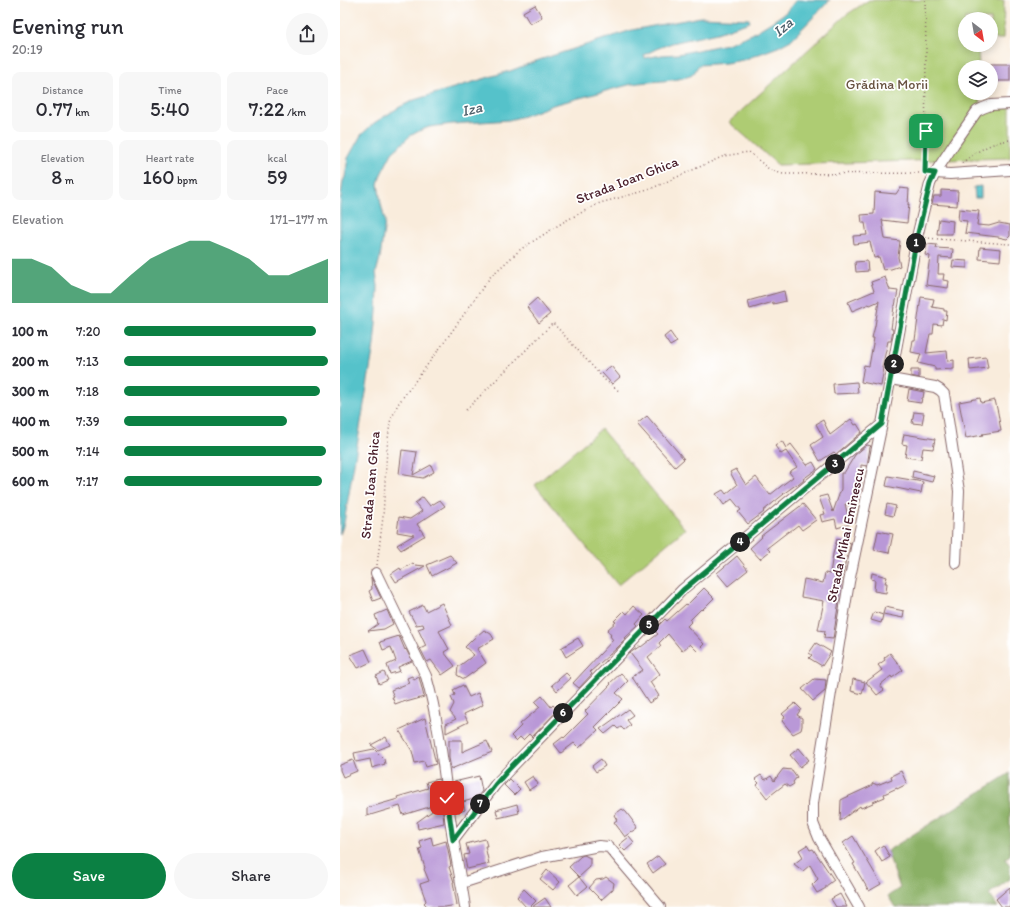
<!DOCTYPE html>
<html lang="en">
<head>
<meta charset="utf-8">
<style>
  :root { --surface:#fff; --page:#f7f7f7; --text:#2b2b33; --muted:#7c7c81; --accent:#0b8043 }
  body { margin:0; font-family:Itim,sans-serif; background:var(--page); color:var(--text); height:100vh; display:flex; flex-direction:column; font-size:15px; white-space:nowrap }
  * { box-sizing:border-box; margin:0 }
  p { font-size:13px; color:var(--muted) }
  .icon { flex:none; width:22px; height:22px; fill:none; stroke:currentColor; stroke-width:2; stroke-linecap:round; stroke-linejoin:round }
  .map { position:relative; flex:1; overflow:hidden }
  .drawer { display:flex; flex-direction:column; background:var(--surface); width:340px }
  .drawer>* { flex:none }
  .needle { width:26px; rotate:149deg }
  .fabs { position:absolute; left:618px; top:12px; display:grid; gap:8px }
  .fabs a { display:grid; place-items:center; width:40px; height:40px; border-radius:50%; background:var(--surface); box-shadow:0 2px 10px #0003; font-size:20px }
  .pin { position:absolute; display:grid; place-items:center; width:34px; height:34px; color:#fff; margin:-17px; border-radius:8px; box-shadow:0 2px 6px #0006 }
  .km { position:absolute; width:20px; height:20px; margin:-10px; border-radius:50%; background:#222; color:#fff; font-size:11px; line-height:20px; text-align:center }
  .round { display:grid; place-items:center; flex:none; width:42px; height:42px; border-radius:21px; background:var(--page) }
  .head { display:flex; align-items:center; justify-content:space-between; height:68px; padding:0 12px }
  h1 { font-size:22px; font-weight:600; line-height:30px }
  .figures { display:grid; grid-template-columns:repeat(3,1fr); gap:6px; height:68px; padding:4px 12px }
  .figures div { display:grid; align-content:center; border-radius:8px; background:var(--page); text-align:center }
  .figures b { font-size:20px; font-weight:600 }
  .figures small { font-size:11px; font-weight:400 }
  .figures p { font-size:11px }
  .chart { height:112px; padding:8px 12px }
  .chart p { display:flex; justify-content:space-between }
  .chart svg { width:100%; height:72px; margin-top:4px; fill:var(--accent); opacity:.7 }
  .primary-button { display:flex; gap:8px; margin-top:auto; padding:8px 12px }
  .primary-button a { flex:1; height:46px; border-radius:24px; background:var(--accent); color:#fff; font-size:16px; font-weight:600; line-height:46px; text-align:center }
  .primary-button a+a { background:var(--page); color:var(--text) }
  ul { padding:0 12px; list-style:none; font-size:13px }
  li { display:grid; grid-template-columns:64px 48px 1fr; align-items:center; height:30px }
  li i { height:10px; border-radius:5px; background:var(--accent) }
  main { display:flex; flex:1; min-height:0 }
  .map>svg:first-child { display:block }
  .green { fill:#aecc73; stroke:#7c764f }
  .forest { fill:#8ab065; stroke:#6a6848 }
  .water { fill:#54c2ca; stroke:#4f707a }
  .building { fill:#b998d7 }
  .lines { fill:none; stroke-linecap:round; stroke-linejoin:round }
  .minor-casing { stroke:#876769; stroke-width:12 }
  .path { stroke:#876769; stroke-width:1.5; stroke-dasharray:1 3; stroke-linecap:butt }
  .minor { stroke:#fff; stroke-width:10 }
  .route-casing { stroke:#fff; stroke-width:8 }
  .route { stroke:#0b8043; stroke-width:5 }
  .labels { text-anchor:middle; stroke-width:3.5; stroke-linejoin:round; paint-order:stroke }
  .park-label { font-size:14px; fill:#685341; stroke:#fff }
  .street-label { font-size:14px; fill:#4a1f2b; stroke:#fff }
  .water-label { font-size:15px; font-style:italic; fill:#4e606b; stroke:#fff }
</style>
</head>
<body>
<main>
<section class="drawer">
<div class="head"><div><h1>Evening run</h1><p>20:19</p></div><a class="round"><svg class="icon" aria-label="share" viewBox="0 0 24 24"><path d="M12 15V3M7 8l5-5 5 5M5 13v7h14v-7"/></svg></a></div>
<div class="figures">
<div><p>Distance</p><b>0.77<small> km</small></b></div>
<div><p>Time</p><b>5:40</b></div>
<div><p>Pace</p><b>7:22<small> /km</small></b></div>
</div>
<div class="figures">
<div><p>Elevation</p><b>8<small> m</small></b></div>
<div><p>Heart rate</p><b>160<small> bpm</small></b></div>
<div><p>kcal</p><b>59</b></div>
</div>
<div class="chart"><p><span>Elevation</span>171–177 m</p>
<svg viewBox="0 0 160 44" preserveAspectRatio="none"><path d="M0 44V17L10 17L20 22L30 33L40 38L50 38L60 27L70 17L80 11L90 6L100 6L110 11L120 17L130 27L140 27L150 22L160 17V44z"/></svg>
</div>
<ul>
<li><b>100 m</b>7:20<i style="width:94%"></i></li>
<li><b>200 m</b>7:13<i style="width:100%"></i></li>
<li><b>300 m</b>7:18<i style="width:96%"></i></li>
<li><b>400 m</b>7:39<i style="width:80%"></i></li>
<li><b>500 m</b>7:14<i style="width:99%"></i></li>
<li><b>600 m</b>7:17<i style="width:97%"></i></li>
</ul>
<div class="primary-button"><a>Save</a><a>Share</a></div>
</section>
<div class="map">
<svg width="670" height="907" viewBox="0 0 670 907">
  <rect width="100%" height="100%" fill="#fff"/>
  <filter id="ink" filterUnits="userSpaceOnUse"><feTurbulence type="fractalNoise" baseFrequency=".025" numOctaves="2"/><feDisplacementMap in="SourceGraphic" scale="8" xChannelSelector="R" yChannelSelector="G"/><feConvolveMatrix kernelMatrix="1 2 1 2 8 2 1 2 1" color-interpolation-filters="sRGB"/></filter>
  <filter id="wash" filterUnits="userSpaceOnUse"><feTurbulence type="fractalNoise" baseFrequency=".012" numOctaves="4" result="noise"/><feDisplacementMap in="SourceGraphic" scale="16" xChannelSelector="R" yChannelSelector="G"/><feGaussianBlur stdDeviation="0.9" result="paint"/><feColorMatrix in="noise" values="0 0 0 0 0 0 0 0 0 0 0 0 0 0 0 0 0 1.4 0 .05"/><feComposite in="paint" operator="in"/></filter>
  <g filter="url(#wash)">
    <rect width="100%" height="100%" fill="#f9ecdc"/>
    <g class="green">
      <polygon points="529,0 664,0 663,39 651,39 651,19 625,19 625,45 638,45 639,67 625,67 625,93 639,93 640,104 670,102 670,158 438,165 389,122 506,15"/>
      <polygon points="261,429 345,529 278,585 195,485"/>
    </g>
    <polygon class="forest" points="670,773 670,855 665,859 670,865 670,879 649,894 658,907 555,907 548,896 560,888 547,851"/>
    <g class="water">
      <path d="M456 0H490L451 40 438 47 403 60 386 63 359 65C356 68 355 73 352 75 349 77 345 77 343 78 326 82 309 81 292 84L213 105 184 116 169 120 112 124 89 127 79 131 70 136 52 153 41 174 38 184 41 204 45 221 40 258 36 273 38 286 37 311 34 345 4 523 0 534V205L3 181 5 177 8 158 21 135 34 123 58 108 74 100 166 72 170 71 196 61 292 30 361 17 409 19 410 22 377 33 332 43 316 49 304 55 305 58 322 55 338 54 387 44 412 34 433 21 445 13Z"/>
      <polygon points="641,186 641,198 635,198 634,187"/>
    </g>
    <g id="blocks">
      <g class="building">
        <polygon points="195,5 202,17 190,24 183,12"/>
        <rect x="651" y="64" width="19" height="17"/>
        <polygon points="560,188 569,189 568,205 569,204 567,223 542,220 545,239 560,241 558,257 560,266 551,269 543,270 539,257 534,258 530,242 514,244 513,236 527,235 525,223 522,223 521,215 534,214 535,192 556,194"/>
        <polygon points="601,190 618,191 617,206 592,204 594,196 601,196"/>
        <polygon points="619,209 639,211 637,225 649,226 659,223 670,225 670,236 667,239 658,237 625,233 627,221 618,220"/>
        <polygon points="599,219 613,221 612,234 597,234"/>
        <polygon points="587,244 597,245 596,248 613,249 612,258 599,257 598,274 604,274 603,280 609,281 608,288 586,285 590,256 585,255"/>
        <polygon points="640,247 661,249 660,261 639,259"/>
        <polygon points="613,260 627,261 627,268 612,267"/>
        <polygon points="527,261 528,271 516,272 515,262"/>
        <polygon points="545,277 550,290 558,291 555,306 554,306 551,329 553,329 551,341 548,341 542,368 544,368 541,386 521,382 524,365 529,366 534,338 532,338 535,326 539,301 530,305 529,304 512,311 508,302 534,291 531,282"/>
        <polygon points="444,291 446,301 433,304 433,302 410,309 408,301"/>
        <polygon points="581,297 594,299 592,307 604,309 604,311 607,311 606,320 603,319 602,325 594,324 593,334 590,334 586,353 607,351 608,361 614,360 614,369 595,370 595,367 578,363 581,354 571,352 573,340 575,340"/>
        <polygon points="197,298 210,314 199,323 187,307"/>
        <polygon points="330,332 337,342 330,346 324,337"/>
        <polygon points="646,357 648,368 630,370 629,359"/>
        <polygon points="271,366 280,377 272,384 262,373"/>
        <polygon points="571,370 579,370 579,378 571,376"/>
        <polygon points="517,382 518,393 494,394 493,384"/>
        <polygon points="569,389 584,392 583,398 582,398 581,403 567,401"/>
        <polygon points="640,398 641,403 655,400 658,413 661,431 642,434 643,435 626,438 619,402"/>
        <polygon points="574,412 584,413 582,424 572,423"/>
        <polygon points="307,416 344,459 335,467 297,424"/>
        <polygon points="511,419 515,425 517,424 522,432 496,454 494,452 480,461 471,445 483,437 476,424 483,420 490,435"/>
        <polygon points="564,434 595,439 593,449 583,448 581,459 565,457 567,445 562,444"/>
        <polygon points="442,441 446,448 451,444 467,465 473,462 477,469 463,479 464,480 458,485 457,484 443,494 444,494 423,511 424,512 408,524 398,512 401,510 392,499 384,505 376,494 383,490 386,494 397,485 390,472 396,469 406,485 416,477 430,495 445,483 453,477 449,472 457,467 446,451 441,454 435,446"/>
        <polygon points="527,445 531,446 530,447 527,466 521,465 521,486 515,507 505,504 510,524 497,528 495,519 482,522 480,515 485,514 479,497 487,495 493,512 501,489 501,473 504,473 515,455"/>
        <polygon points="62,450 77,452 73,475 91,465 94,472 83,478 59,474"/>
        <polygon points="573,471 594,476 592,482 572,477"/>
        <polygon points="548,476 583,482 581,493 546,486"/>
        <polygon points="83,497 90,506 100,500 105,506 77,524 85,536 84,536 61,550 57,545 74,535 57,532 59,517 70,519 82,511 75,503"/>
        <polygon points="463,504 476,520 462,530 458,525 449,532 449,531 427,548 430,551 420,559 410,548 422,537 421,536"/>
        <polygon points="547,504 556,506 553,516 545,514"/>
        <polygon points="538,531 553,534 549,553 534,550"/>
        <polygon points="497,539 511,543 507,558 506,558 504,570 498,600 499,600 493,639 484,638 485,631 478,630 484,601 461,597 464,579 483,583 485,573 490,574 493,554"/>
        <polygon points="110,555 117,563 92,576 87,565"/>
        <polygon points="397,556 408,570 388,586 377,573"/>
        <polygon points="73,563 75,565 85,566 56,582 51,574 60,568 61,570"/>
        <polygon points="532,573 547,577 545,583 547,583 546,593 534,591 535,580 531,579"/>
        <polygon points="31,577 41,598 33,601 29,591 32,589"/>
        <polygon points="364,588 374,598 362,610 361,609 350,620 352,621 347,626 364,644 357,651 350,644 342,651 328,634 319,643 321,646 308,657 320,674 310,682 319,696 309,703 292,677 303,670 290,653 300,646 301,647 318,634 314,630 325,619 327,621 346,604 347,605"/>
        <polygon points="102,603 112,625 99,631 109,649 104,652 115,666 102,675 91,660 87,662 81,650 80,649 86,646 78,629 84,627 83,624 76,625 69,612 83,605 86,611"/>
        <polygon points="294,606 304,615 296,624 298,626 285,638 286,639 277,648 250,672 252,674 239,688 233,683 273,640 270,636 271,635 267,630 276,622 274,621 284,611 287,614"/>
        <polygon points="545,607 564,611 563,618 543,614"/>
        <polygon points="47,610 53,624 44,629 28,631 38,624 35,615"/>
        <polygon points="534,612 543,615 541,623 531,620"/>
        <polygon points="144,630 151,634 154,639 137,649 146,663 124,679 117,675 118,667 134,655 125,647 133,639"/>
        <polygon points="59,636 65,650 66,649 72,661 58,667 60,671 50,674 47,665 56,661 51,647 43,650 40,642"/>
        <polygon points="238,638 243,646 226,657 221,648"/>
        <polygon points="476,643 491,652 482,666 469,658 472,655 469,653"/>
        <polygon points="25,649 31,662 18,668 10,655"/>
        <polygon points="550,653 563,670 552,678 551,676 540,685 544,690 537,695 526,682 542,670 538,665 545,660 544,658"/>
        <polygon points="44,672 48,680 39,684 36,676"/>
        <polygon points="226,673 231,678 217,691 212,685"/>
        <polygon points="281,673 288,681 276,693 283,699 255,727 258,730 239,748 234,743 221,753 214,744 223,737 224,738 248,714 245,711 271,684 270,683"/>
        <polygon points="72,676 74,680 79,677 84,697 66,702 66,700 55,704 52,697 54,697 51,690 69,683 67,678"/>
        <polygon points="474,679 486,680 485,691 473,701 462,689"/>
        <polygon points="513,679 525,682 522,694 511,691"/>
        <polygon points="123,685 129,697 138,693 143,705 124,714 128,722 106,733 106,724 116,719 110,712 114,704 111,697 115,695 113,690"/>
        <polygon points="202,696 211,707 213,705 218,710 192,737 189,734 183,740 180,737 176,741 171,736 181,726 180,724 200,707 195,702"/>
        <polygon points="455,703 461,709 457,715 462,718 462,726 461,730 453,734 442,721 445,717 442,714"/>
        <polygon points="288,709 293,715 286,720 290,725 284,730 281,727 278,729 275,726 265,734 260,729"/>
        <polygon points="85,718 96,764 86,767 84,761 75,763 72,751 59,730"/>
        <polygon points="46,737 50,745 38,750 31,745"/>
        <polygon points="109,740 122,740 122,752 147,741 152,752 111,769 109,758"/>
        <polygon points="459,748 469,760 460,767 450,755"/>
        <polygon points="34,749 44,759 45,764 32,768 30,759 16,762 14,753"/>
        <polygon points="261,759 265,766 256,772 252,766"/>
        <polygon points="13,760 17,771 3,777 0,770 0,765"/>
        <polygon points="443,769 452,770 457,777 453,782 454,784 449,787 445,784 427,798 417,785 419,783 415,779 421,775 425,780 431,776 434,781"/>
        <polygon points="561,771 567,784 557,789 557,788 544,794 545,797 533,802 533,803 521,808 520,806 500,821 501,800 505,798 531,786 533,783 537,785 552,779 551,776"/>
        <polygon points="139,776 142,791 139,795 134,797 134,799 123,802 125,810 119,812 115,796 117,796 114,782"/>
        <polygon points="193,776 198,784 189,790 184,782"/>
        <polygon points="99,779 100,788 98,788 102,803 63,815 60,806 27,816 27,808 58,799 57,797 88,788 86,782"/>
        <polygon points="170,779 180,789 174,795 164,785"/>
        <polygon points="102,804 104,823 78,829 77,822"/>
        <polygon points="177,804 179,813 158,818 156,810"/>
        <polygon points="282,809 286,812 298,828 285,837 274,822 277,820 274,815"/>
        <polygon points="513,836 541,884 529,891 513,864 515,863 503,843"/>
        <polygon points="91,837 93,845 106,841 108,850 111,866 109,867 114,882 113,882 117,905 105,907 88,907 84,903 86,901 80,884 89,881 84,869 85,868 79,849 82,848 79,841"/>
        <polygon points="289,837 294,843 285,851 279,845"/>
        <polygon points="145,839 147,846 145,846 149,864 127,869 124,855 129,854 126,844"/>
        <polygon points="467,845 470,850 473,849 494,880 486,886 486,888 477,893 472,885 478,879 470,865 463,871 454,864 463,857 459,850"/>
        <polygon points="543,845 550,857 542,862 535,851"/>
        <polygon points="244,855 250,858 250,867 239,877 229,867 241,856"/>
        <polygon points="318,856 325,864 313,873 307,864"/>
        <polygon points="207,870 220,882 213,890 200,879"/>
        <polygon points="239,877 247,887 237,895 229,885"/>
        <polygon points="266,877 274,883 273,889 261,900 249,888 256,880 263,879"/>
        <polygon points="670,887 670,907 662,907 656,899"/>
        <polygon points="184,889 196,901 190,907 186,907 177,897"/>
        <polygon points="500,894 507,907 496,907 491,899"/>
        <polygon points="205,898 211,907 192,907"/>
      </g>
    </g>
  </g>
  <g filter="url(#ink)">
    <use href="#blocks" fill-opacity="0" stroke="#876769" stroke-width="1"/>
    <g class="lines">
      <g class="minor-casing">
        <g id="minor">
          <polyline points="595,173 610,174 670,170"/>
          <polyline points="551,379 595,387 600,390 604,394 619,491 616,563"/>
          <path d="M36 573 86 676C100 725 104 775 111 825 115 853 121 879 125 907"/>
          <polyline points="113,840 155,785 168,771 343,589 542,424"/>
          <polyline points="122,883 202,857 259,846 269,847 320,907"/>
          <polyline points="519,907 479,838 473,823 473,803 509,582 542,424 577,237 590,184 595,173 614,144 637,111 643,108 651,105 670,104"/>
        </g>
      </g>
      <g class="path">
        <polyline points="585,0 586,49 585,171"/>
        <path d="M622 163C636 152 651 142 670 140"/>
        <polyline points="585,238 670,244"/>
        <polyline points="126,410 213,323 265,380 280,392"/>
        <polyline points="37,565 43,517 47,448 50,422 58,404 103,344 151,276 181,249 225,221 260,203 308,190 384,156 409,152 430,170 443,174 586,173"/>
      </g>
      <use href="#minor" class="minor"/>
    </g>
  </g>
  <g class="lines" filter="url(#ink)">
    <g class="route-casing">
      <polyline id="route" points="107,798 113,840 155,785 168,770 343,590 542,424 577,237 590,184 595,173 585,172 586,131"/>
    </g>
    <use href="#route" class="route"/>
  </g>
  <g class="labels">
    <g class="park-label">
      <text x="547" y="89">Grădina Morii</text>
    </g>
    <g class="street-label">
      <text transform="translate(287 180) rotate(-21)" y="5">Strada Ioan Ghica</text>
      <text transform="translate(30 485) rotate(-85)" y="5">Strada Ioan Ghica</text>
      <text transform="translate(505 535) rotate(-78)" y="5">Strada Mihai Eminescu</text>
    </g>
    <g class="water-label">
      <text transform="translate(443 27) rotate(-40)" y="5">Iza</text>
      <text transform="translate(132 109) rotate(-13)" y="5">Iza</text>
    </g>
  </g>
</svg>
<div class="fabs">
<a><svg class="needle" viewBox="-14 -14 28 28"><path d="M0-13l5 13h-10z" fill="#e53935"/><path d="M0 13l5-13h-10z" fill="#7c7c81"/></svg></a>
<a><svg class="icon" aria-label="layers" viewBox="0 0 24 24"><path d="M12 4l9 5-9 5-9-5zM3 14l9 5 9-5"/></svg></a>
</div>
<div class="pin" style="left:586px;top:131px;background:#1e9e55"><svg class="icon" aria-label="arrive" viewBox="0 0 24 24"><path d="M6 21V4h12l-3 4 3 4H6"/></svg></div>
<div class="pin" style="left:107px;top:798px;background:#d93025"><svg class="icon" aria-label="check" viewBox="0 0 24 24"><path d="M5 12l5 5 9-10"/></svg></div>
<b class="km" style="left:576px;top:243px">1</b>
<b class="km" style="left:554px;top:364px">2</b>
<b class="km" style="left:495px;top:464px">3</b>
<b class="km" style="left:400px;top:542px">4</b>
<b class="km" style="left:309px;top:625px">5</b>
<b class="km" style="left:223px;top:713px">6</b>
<b class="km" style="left:140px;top:804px">7</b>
</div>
</main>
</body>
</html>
